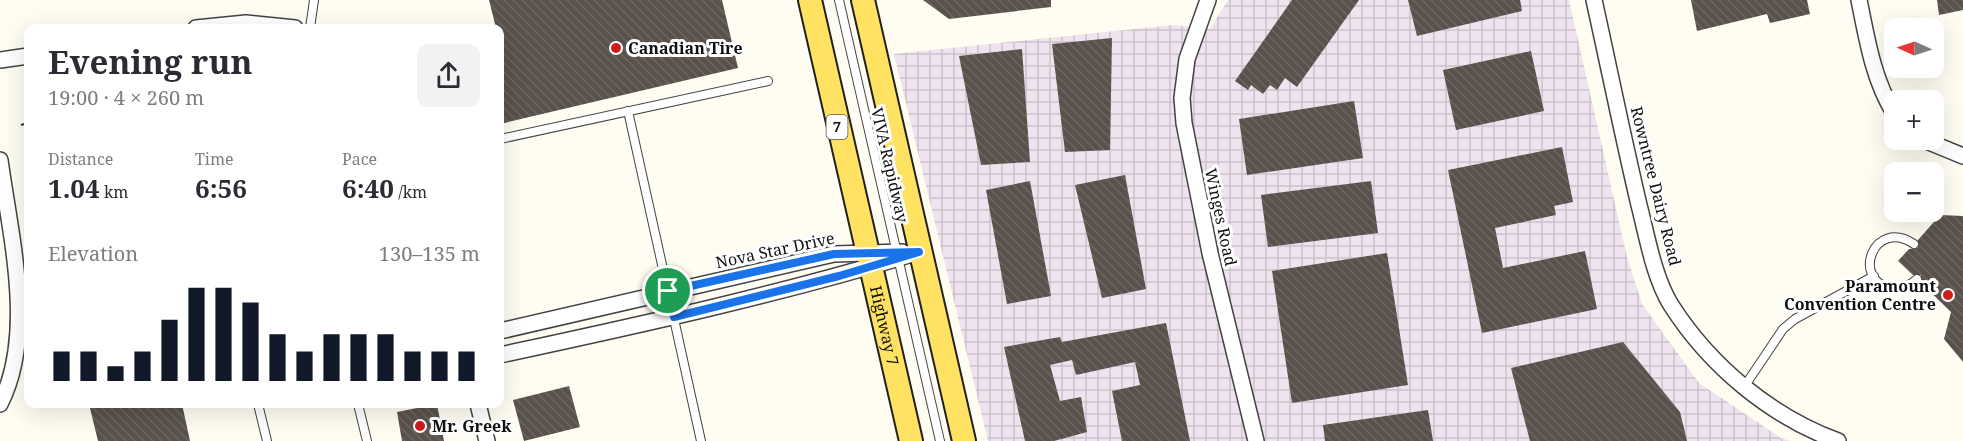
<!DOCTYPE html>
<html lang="en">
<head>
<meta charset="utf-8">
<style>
  :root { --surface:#fff; --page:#f2f2f3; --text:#2b2b33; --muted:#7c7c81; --accent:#111827 }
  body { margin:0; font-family:"Noto Serif",serif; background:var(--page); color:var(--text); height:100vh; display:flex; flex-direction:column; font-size:22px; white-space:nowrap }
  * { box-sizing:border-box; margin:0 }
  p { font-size:20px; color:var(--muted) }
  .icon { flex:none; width:33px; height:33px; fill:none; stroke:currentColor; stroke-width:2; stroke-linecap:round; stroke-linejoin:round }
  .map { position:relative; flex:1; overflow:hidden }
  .details { position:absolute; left:24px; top:24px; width:480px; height:384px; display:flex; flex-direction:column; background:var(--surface); border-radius:12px; box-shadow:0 6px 24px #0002 }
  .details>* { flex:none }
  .needle { width:39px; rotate:273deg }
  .fabs { position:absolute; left:1884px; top:18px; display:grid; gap:12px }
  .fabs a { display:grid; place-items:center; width:60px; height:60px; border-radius:12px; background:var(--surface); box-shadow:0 6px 24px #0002; font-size:30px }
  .pin { position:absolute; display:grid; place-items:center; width:51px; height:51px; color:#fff; margin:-26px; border:3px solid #fff; border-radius:50%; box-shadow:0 2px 6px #0007 }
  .round { display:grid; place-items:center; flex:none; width:63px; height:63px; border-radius:12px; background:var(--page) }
  .head { display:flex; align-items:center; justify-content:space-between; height:102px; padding:0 24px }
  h1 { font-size:33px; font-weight:700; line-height:45px }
  .stats { display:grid; grid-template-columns:repeat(3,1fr); gap:9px; height:102px; padding:6px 24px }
  .stats div { display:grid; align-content:center }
  .stats b { font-size:26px; font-weight:700 }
  .stats small { font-size:16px; font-weight:400 }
  .stats p { font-size:16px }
  .chart { height:168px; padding:12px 24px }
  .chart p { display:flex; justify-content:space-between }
  .chart svg { width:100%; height:108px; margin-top:6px; stroke:var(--accent); stroke-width:6 }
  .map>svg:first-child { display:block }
  .industrial { fill:url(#industrial-grid) }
  .building { fill:url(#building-back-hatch) }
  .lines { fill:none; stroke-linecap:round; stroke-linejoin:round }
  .lane-casing { stroke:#434343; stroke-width:10 }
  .street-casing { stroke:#434343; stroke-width:18 }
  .primary-casing { stroke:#212121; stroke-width:26 }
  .path { stroke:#323232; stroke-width:2; stroke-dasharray:6 3; stroke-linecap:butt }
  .lane { stroke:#fff; stroke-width:8 }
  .street { stroke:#fff; stroke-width:15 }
  .primary { stroke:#ffe262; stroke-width:22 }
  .route-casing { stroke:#fff; stroke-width:12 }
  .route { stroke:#1a73e8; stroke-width:8 }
  .poi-dot { fill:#cd1c1a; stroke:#fff; stroke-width:2 }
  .labels { text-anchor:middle; stroke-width:6; stroke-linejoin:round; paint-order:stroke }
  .shield { fill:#fff; stroke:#585858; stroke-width:1.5 }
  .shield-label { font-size:15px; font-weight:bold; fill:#101010 }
  .poi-label { font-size:16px; font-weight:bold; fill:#101010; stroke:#fff; text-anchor:start }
  .street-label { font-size:16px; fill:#101010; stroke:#fff }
</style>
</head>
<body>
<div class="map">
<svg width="1963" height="441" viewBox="0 0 1963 441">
  <defs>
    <pattern id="industrial-grid" width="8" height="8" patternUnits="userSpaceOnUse" patternTransform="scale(1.5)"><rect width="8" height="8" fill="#eee3ef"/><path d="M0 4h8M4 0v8" fill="none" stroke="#cbc2cc"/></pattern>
    <pattern id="building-back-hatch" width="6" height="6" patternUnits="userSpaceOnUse" patternTransform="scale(1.5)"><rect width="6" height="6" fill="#59514b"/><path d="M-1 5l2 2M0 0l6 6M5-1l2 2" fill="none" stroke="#6c6561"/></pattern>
  </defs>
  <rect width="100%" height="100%" fill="#fffdf2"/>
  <polygon class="industrial" points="1228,0 1569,0 1627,257 1642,304 1699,383 1781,438 1791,441 988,441 894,54 1173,25 1210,29"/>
  <g class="building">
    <polygon points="489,0 722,0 738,68 500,124 500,28 496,28"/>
    <polygon points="923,0 1051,0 1051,7 949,19"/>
    <polygon points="1292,0 1359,0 1297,87 1285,78 1277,90 1270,85 1263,94 1251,85 1248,90 1235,81"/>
    <polygon points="1408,0 1520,0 1522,11 1417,36"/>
    <polygon points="1691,0 1807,0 1810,14 1770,23 1767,14 1697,31"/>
    <polygon points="1937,0 1963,0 1963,10 1939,15"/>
    <polygon points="1112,38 1110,150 1065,152 1052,44"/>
    <polygon points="1022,49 1030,162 981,165 959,56"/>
    <polygon points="1531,51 1544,111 1456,130 1443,70"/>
    <polygon points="1354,101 1363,158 1247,175 1239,119"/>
    <polygon points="1562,147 1573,202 1554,206 1556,215 1495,228 1503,268 1585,251 1597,309 1482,333 1448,170"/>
    <polygon points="1125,175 1146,289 1102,298 1075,185"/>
    <polygon points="1030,181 1051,296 1007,304 986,190"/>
    <polygon points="1371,181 1378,233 1268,247 1261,195"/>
    <polygon points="1940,215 1963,216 1963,362 1944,339 1951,312 1921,283 1921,275 1913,275 1898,261 1909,249 1918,248 1918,240"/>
    <polygon points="1387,253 1408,385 1292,403 1272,271"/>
    <polygon points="1166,323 1190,441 1122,441 1112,391 1140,385 1135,362 1076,375 1072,360 1050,365 1060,401 1081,397 1087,432 1054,441 1025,441 1004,347 1060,337 1062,342"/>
    <polygon points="1623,342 1680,412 1687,441 1530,441 1511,368"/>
    <polygon points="569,386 580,427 524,441 513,400"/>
    <polygon points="89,404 182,404 190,441 98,441"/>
    <polygon points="437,404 444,441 402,441 397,412"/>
    <polygon points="1428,410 1433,441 1325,441 1323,425"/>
  </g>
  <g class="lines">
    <g class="lane-casing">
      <g id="lane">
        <polyline points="839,0 940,441"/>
        <polyline points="310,28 314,0"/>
        <polyline points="628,111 701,441"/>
        <polyline points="500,139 768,81"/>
        <path d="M1914 244C1873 217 1851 281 1891 288 1902 290 1909 286 1917 279"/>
        <polyline points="1744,387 1783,329 1795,319 1874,276"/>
        <polyline points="258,404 267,441"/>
        <polyline points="358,404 367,441"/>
      </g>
    </g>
    <g class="street-casing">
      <g id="street">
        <polyline points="1208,0 1187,59 1182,98 1184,123 1210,253 1256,441"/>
        <path d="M1594 0C1609 68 1623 137 1639 205 1647 236 1654 278 1671 305 1710 366 1770 416 1838 441"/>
        <path d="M1859 0C1867 39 1873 79 1894 113"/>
        <polyline points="196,28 246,23 295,28"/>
        <polyline points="0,60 28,56"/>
        <polyline points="1924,140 1963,156"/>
        <path d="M0 160C10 234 36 334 0 404"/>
        <polyline points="500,331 834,254 902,252"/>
        <path d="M500 355C640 325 781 294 919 252"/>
        <polyline points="478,404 487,441"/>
      </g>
    </g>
    <g class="primary-casing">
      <g id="primary">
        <path id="s1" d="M810 0 911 441"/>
        <polyline points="863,0 964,441"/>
      </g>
    </g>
    <polyline class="path" points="21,125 28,123"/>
    <use href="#lane" class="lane"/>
    <use href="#street" class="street"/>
    <use href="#primary" class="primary"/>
  </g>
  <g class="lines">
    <g class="route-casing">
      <polygon id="route" points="919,252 839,276 674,317 668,291 834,254"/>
    </g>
    <use href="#route" class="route"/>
  </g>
  <g class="poi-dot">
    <circle cx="616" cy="48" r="6"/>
    <circle cx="1948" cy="295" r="6"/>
    <circle cx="420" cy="426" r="6"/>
  </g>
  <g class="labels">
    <rect class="shield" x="826.5" y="115" width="21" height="24" rx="4.5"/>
    <g class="shield-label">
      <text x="837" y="132">7</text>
    </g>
    <g class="poi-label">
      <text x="628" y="54">Canadian Tire</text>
      <text x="1936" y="292" text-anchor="end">Paramount<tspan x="1936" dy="18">Convention Centre</tspan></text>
      <text x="432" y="432">Mr. Greek</text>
    </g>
    <g class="street-label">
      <text transform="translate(890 165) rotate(77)" y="6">VIVA Rapidway</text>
      <text transform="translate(1656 186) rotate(76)" y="6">Rowntree Dairy Road</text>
      <text transform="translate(1221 217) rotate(78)" y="6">Winges Road</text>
      <text transform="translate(775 250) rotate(-12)" y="6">Nova Star Drive</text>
      <text dy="6" stroke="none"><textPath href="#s1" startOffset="334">Highway 7</textPath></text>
    </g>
  </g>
</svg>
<div class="fabs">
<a><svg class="needle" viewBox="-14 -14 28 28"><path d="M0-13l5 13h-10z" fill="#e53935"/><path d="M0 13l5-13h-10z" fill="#7c7c81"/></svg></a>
<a>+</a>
<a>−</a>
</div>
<div class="pin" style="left:668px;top:291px;background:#1e9e55"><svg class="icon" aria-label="arrive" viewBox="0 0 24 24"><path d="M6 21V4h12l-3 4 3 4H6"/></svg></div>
<section class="details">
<div class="head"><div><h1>Evening run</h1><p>19:00 · 4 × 260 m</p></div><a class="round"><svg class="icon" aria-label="share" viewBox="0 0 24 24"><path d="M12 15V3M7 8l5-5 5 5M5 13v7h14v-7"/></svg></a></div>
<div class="stats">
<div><p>Distance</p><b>1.04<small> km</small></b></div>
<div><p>Time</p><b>6:56</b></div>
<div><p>Pace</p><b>6:40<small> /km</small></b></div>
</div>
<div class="chart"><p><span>Elevation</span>130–135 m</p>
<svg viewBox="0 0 160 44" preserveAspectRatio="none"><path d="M5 44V32M15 44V32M25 44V38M35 44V32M45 44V19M55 44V6M65 44V6M75 44V12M85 44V25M95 44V32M105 44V25M115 44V25M125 44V25M135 44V32M145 44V32M155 44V32"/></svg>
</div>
</section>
</div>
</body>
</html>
